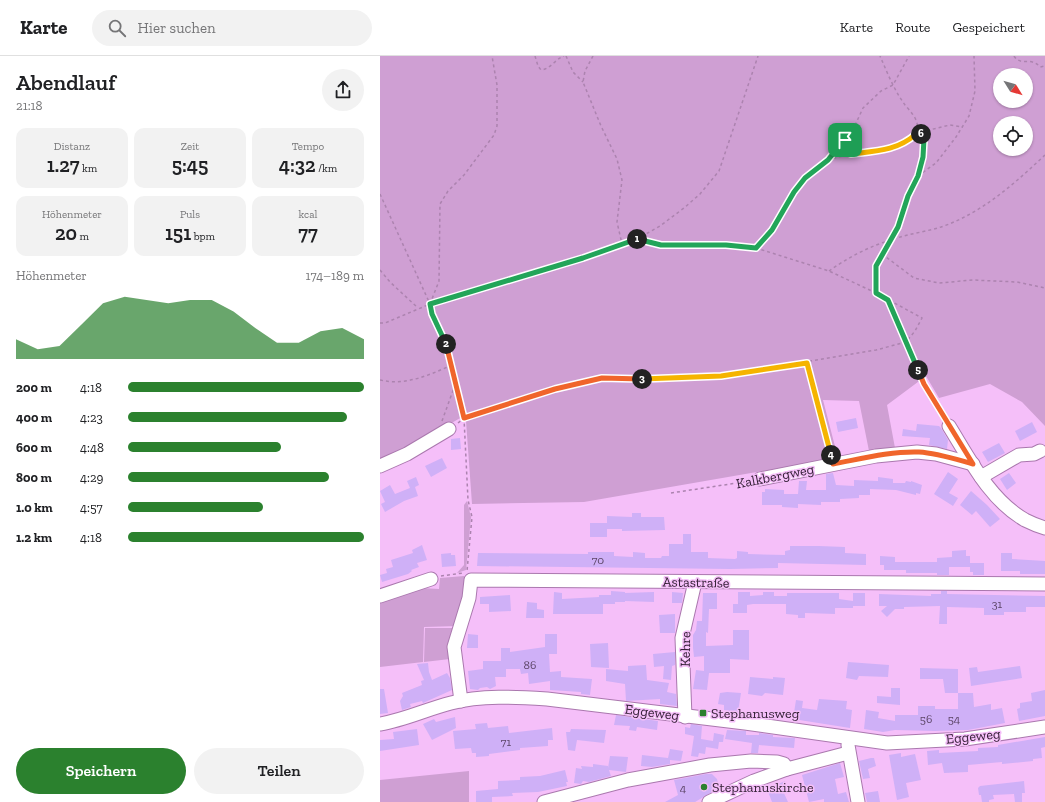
<!DOCTYPE html>
<html lang="de">
<head>
<meta charset="utf-8">
<style>
  :root { --surface:#fff; --page:#f2f2f2; --text:#202124; --muted:#757577; --line:#e0e0e0; --accent:#2b812e }
  body { margin:0; font-family:"Zilla Slab",serif; background:var(--page); color:var(--text); height:100vh; display:flex; flex-direction:column; font-size:15px; white-space:nowrap }
  * { box-sizing:border-box; margin:0 }
  p { font-size:13px; color:var(--muted) }
  .icon { flex:none; width:22px; height:22px; fill:none; stroke:currentColor; stroke-width:2; stroke-linecap:round; stroke-linejoin:round }
  .map { position:relative; flex:1; overflow:hidden }
  .side { display:flex; flex-direction:column; background:var(--surface); width:380px }
  .side>* { flex:none }
  .needle { width:26px; rotate:127deg }
  .controls { position:absolute; left:613px; top:12px; display:grid; gap:8px }
  .controls a { display:grid; place-items:center; width:40px; height:40px; border-radius:50%; background:var(--surface); box-shadow:0 1px 3px #0004; font-size:20px }
  .pin { position:absolute; display:grid; place-items:center; width:34px; height:34px; color:#fff; margin:-17px; border-radius:8px; box-shadow:0 2px 6px #0006 }
  .km { position:absolute; width:20px; height:20px; margin:-10px; border-radius:50%; background:#222; color:#fff; font-size:11px; line-height:20px; text-align:center }
  .round { display:grid; place-items:center; flex:none; width:42px; height:42px; border-radius:21px; background:var(--page) }
  .overview { display:flex; align-items:center; justify-content:space-between; height:68px; padding:0 16px }
  h1 { font-size:22px; font-weight:600; line-height:30px }
  .figures { display:grid; grid-template-columns:repeat(3,1fr); gap:6px; height:68px; padding:4px 16px }
  .figures div { display:grid; align-content:center; border-radius:10px; background:var(--page); text-align:center }
  .figures b { font-size:20px; font-weight:600 }
  .figures small { font-size:11px; font-weight:400 }
  .figures p { font-size:11px }
  .chart { height:112px; padding:8px 16px }
  .chart p { display:flex; justify-content:space-between }
  .chart svg { width:100%; height:72px; margin-top:4px; fill:var(--accent); opacity:.7 }
  .cta { display:flex; gap:8px; margin-top:auto; padding:8px 16px }
  .cta a { flex:1; height:46px; border-radius:24px; background:var(--accent); color:#fff; font-size:16px; font-weight:600; line-height:46px; text-align:center }
  .cta a+a { background:var(--page); color:var(--text) }
  ul { padding:0 16px; list-style:none; font-size:13px }
  li { display:grid; grid-template-columns:64px 48px 1fr; align-items:center; height:30px }
  li i { height:10px; border-radius:5px; background:var(--accent) }
  header { display:flex; align-items:center; gap:24px; box-sizing:border-box; height:56px; padding:0 20px; background:var(--surface); border-bottom:1px solid var(--line) }
  header strong { font-size:19px }
  nav { display:flex; gap:22px; margin-inline-start:auto; font-size:14px }
  .search { width:280px; height:36px; background:var(--page); display:flex; align-items:center; gap:10px; box-sizing:border-box; padding:0 14px; border-radius:22px; color:var(--muted); font-size:15px }
  main { display:flex; flex:1; min-height:0 }
  .map>svg:first-child { display:block }
  .green { fill:#cf9fd3; fill-rule:evenodd }
  .building { fill:#cfb0f7 }
  .lines { fill:none; stroke-linecap:round; stroke-linejoin:round }
  .minor-casing { stroke:#aa78ae; stroke-width:15 }
  .path { stroke:#ac83af; stroke-width:1.5; stroke-dasharray:3 3; stroke-linecap:butt }
  .minor { stroke:#fff; stroke-width:13 }
  .split-1-casing { stroke:#fff; stroke-width:8 }
  .split-2-casing { stroke:#fff; stroke-width:8 }
  .split-3-casing { stroke:#fff; stroke-width:8 }
  .split-4-casing { stroke:#fff; stroke-width:8 }
  .split-5-casing { stroke:#fff; stroke-width:8 }
  .split-6-casing { stroke:#fff; stroke-width:8 }
  .split-7-casing { stroke:#fff; stroke-width:8 }
  .split-1 { stroke:#22a559; stroke-width:5 }
  .split-2 { stroke:#22a559; stroke-width:5 }
  .split-3 { stroke:#f0652b; stroke-width:5 }
  .split-4 { stroke:#f5b400; stroke-width:5 }
  .split-5 { stroke:#f0652b; stroke-width:5 }
  .split-6 { stroke:#22a559; stroke-width:5 }
  .split-7 { stroke:#f5b400; stroke-width:5 }
  .poi-dot { fill:#2b812e; stroke:#f5bff9; stroke-width:1.5 }
  .labels { text-anchor:middle; stroke-width:3; stroke-linejoin:round; paint-order:stroke }
  .number-label { font-size:12px; fill:#5c4567 }
  .street-label { font-size:14px; fill:#352137; stroke:#f5bff9 }
  .poi-label { font-size:14px; fill:#352137; stroke:#f5bff9; text-anchor:start }
</style>
</head>
<body>
<header>
<strong>Karte</strong>
<div class="search"><svg class="icon" aria-label="search" viewBox="0 0 24 24"><circle cx="10" cy="10" r="6"/><path d="M15 15l6 6"/></svg>Hier suchen</div>
<nav><a>Karte</a><a>Route</a><a>Gespeichert</a></nav>
</header>
<main>
<section class="side">
<div class="overview"><div><h1>Abendlauf</h1><p>21:18</p></div><a class="round"><svg class="icon" aria-label="share" viewBox="0 0 24 24"><path d="M12 15V3M7 8l5-5 5 5M5 13v7h14v-7"/></svg></a></div>
<div class="figures">
<div><p>Distanz</p><b>1.27<small> km</small></b></div>
<div><p>Zeit</p><b>5:45</b></div>
<div><p>Tempo</p><b>4:32<small> /km</small></b></div>
</div>
<div class="figures">
<div><p>Höhenmeter</p><b>20<small> m</small></b></div>
<div><p>Puls</p><b>151<small> bpm</small></b></div>
<div><p>kcal</p><b>77</b></div>
</div>
<div class="chart"><p><span>Höhenmeter</span>174–189 m</p>
<svg viewBox="0 0 160 44" preserveAspectRatio="none"><path d="M0 44V32L10 38L20 36L30 23L40 10L50 6L60 8L70 10L80 8L90 8L100 15L110 25L120 34L130 34L140 27L150 25L160 32V44z"/></svg>
</div>
<ul>
<li><b>200 m</b>4:18<i style="width:100%"></i></li>
<li><b>400 m</b>4:23<i style="width:93%"></i></li>
<li><b>600 m</b>4:48<i style="width:65%"></i></li>
<li><b>800 m</b>4:29<i style="width:85%"></i></li>
<li><b>1.0 km</b>4:57<i style="width:57%"></i></li>
<li><b>1.2 km</b>4:18<i style="width:100%"></i></li>
</ul>
<div class="cta"><a>Speichern</a><a>Teilen</a></div>
</section>
<div class="map">
<svg width="665" height="746" viewBox="0 0 665 746">
  <rect width="100%" height="100%" fill="#f5bff9"/>
  <g class="green">
    <path d="M0 0H665V370L642 346 610 328 559 342 546 320 507 349 515 392 489 395 479 345 443 344 458 402 204 446 92 448 86 365 82 361 26 393 0 404ZM620 19H646V45H620ZM620 67H646V93H620Z"/>
    <polygon points="87,445 91,461 86,514 77,517 84,509 84,449"/>
    <polygon points="84,520 86,538 78,570 44,571 43,606 0,611 0,546 41,532 59,533 60,522"/>
    <polygon points="45,572 76,572 70,603 44,606"/>
    <polygon points="89,715 89,746 0,746 0,724"/>
  </g>
  <g class="building">
    <polygon points="476,362 478,372 458,376 456,366"/>
    <polygon points="652,366 657,376 640,385 635,375"/>
    <polygon points="537,368 559,370 561,372 568,384 567,393 549,389 550,382 522,380 523,373 536,375"/>
    <polygon points="80,382 81,393 71,394 71,383"/>
    <polygon points="619,387 625,397 608,406 602,396"/>
    <polygon points="62,402 67,412 51,421 45,410"/>
    <polygon points="568,416 578,423 569,437 578,442 573,450 554,438"/>
    <polygon points="453,417 456,429 474,430 474,424 498,425 498,421 513,423 513,427 525,427 526,425 531,426 531,425 542,429 540,438 536,437 536,439 516,434 490,433 490,439 479,439 479,442 460,443 460,446 441,446 441,449 418,448 418,452 402,451 402,449 382,449 382,436 385,436 385,433 404,434 404,438 418,438 419,425 427,425 426,434 446,434 446,418"/>
    <polygon points="629,417 636,427 627,434 620,423"/>
    <polygon points="36,421 39,429 35,431 38,440 24,445 5,456 1,448 5,446 0,435 10,429 15,438 30,432 27,425"/>
    <polygon points="591,435 607,449 620,463 610,471 596,455 592,459 580,449"/>
    <polygon points="252,457 261,457 261,461 284,461 285,474 242,475 242,473 227,473 227,460 252,461"/>
    <rect x="210" y="467" width="17" height="14"/>
    <polygon points="303,478 311,478 311,496 328,496 328,502 355,503 357,502 357,495 368,496 368,498 405,499 405,495 410,494 410,490 439,490 465,491 465,497 486,498 486,509 398,507 398,512 350,513 97,510 98,497 208,498 208,496 234,496 234,500 253,501 253,496 265,497 265,502 281,502 282,500 289,500 289,488 303,488"/>
    <polygon points="42,489 47,504 37,507 39,511 31,514 32,515 28,518 2,526 0,519 7,517 6,513 13,511 11,504 33,497 32,494"/>
    <polygon points="586,494 586,500 590,500 590,507 604,507 604,519 593,519 593,516 590,516 590,511 569,511 569,519 557,519 557,517 526,517 526,514 504,514 504,509 500,509 500,500 515,501 515,506 557,506 557,502 572,501 572,495"/>
    <polygon points="71,497 71,499 75,499 76,510 62,511 61,498"/>
    <polygon points="621,497 632,497 632,503 665,505 665,518 640,518 640,515 621,515"/>
    <polygon points="231,535 245,536 245,537 274,536 274,546 245,545 245,546 235,546 235,548 223,548 223,558 173,558 174,536 182,537 182,543 219,541 219,539 231,539"/>
    <polygon points="561,535 567,535 567,538 665,540 665,551 646,551 646,556 624,556 624,559 604,559 604,552 567,551 567,568 559,568 560,550 524,551 524,553 515,553 507,561 501,555 507,550 499,550 499,538 551,540 551,538 561,538"/>
    <polygon points="292,536 303,537 302,547 292,547"/>
    <polygon points="358,536 370,536 370,540 383,539 383,536 394,536 394,540 407,540 407,537 459,537 459,543 473,545 473,537 485,537 485,550 473,550 473,552 455,552 455,558 425,557 425,562 418,562 418,559 406,558 406,548 373,548 367,549 367,557 353,557 353,548 358,548"/>
    <polygon points="323,537 337,537 337,553 329,553 328,577 326,576 326,590 353,589 353,574 369,574 369,604 350,603 350,617 329,617 327,634 313,633 316,614 324,615 324,600 314,601 313,592 313,579 316,574 317,565 322,565"/>
    <polygon points="130,539 131,555 109,556 109,548 100,548 100,541"/>
    <polygon points="147,546 157,547 157,553 164,554 164,562 146,562"/>
    <polygon points="295,558 295,577 280,577 279,559"/>
    <polygon points="88,578 98,579 98,592 87,592"/>
    <polygon points="165,578 177,578 177,598 169,598 170,616 181,615 181,621 212,623 210,639 201,638 201,636 170,634 170,625 149,628 148,617 141,618 140,613 126,613 126,621 115,621 116,630 110,633 107,631 100,632 98,634 90,633 88,615 103,613 103,605 121,605 121,592 130,592 130,596 165,591"/>
    <polygon points="228,587 229,612 211,611 210,588"/>
    <polygon points="295,596 295,609 292,610 291,624 283,623 284,610 274,611 273,598"/>
    <polygon points="468,606 509,609 508,621 479,620 477,624 466,622"/>
    <polygon points="48,607 49,616 52,624 67,617 70,622 72,634 43,647 42,645 30,648 31,651 22,654 20,645 23,640 22,637 42,629 41,625 44,624 37,608"/>
    <polygon points="266,609 267,624 289,627 287,636 296,638 297,650 280,648 280,643 246,645 245,628 226,625 226,613 248,615 248,610"/>
    <polygon points="640,610 642,622 591,630 589,612 597,611 598,616"/>
    <polygon points="540,612 578,613 578,637 565,637 563,623 540,623"/>
    <polygon points="370,621 393,623 393,621 405,622 403,639 385,637 382,640 368,638"/>
    <polygon points="511,632 520,632 520,649 497,647 497,640 511,641"/>
    <polygon points="0,633 4,633 8,657 0,658"/>
    <polygon points="665,634 665,660 639,665 637,653 640,652 640,647 652,645 651,637"/>
    <polygon points="347,636 361,637 358,656 344,654 344,649 338,648 340,637"/>
    <polygon points="578,637 593,637 594,651 611,648 611,654 622,652 625,667 588,674 555,675 515,674 503,676 484,673 486,654 499,656 498,662 515,665 515,659 538,659 538,650 555,650 555,653 578,653"/>
    <polygon points="439,643 467,645 466,653 472,654 470,672 413,663 416,644 423,645 422,652 437,654"/>
    <polygon points="236,659 278,665 277,674 257,671 256,675 249,674 250,670 234,669"/>
    <polygon points="75,661 76,672 52,684 43,668 54,663 56,666"/>
    <polygon points="107,667 108,672 128,670 129,677 172,672 173,684 168,684 168,690 140,692 140,694 109,698 109,700 96,701 96,697 92,697 91,692 75,693 73,675 96,673 95,668"/>
    <polygon points="311,668 322,670 321,683 333,685 334,677 344,679 343,686 339,686 338,693 326,691 325,698 319,697 318,701 311,700 314,680 305,678 305,671 310,672"/>
    <polygon points="37,673 39,689 0,695 0,684 14,683 13,676"/>
    <polygon points="191,673 226,674 224,687 197,684 195,695 188,694 186,676 190,676"/>
    <polygon points="347,674 366,675 366,679 379,679 379,677 393,679 393,681 415,682 414,692 379,689 378,697 371,697 372,687 345,683"/>
    <polygon points="665,681 665,691 661,692 662,702 653,703 653,705 622,708 622,706 588,709 588,716 564,717 562,707 548,709 547,695 559,694 559,697 598,695 598,692 618,691 618,689"/>
    <polygon points="290,693 303,695 301,705 290,704 290,708 272,711 261,710 262,699 288,702"/>
    <polygon points="521,697 521,701 535,698 541,724 526,727 529,741 517,744 509,699"/>
    <polygon points="230,700 248,701 246,716 229,714 231,720 209,726 203,725 201,728 194,727 196,712 202,713 201,710 213,711 213,708 228,710 228,712"/>
    <polygon points="491,702 494,702 496,710 488,713 490,722 483,723 479,705"/>
    <polygon points="460,707 464,721 455,723 458,738 466,736 469,746 444,746 444,743 429,746 422,719"/>
    <polygon points="185,714 188,726 186,726 187,730 158,736 132,737 133,740 112,741 112,746 96,746 96,735 118,733 118,725 140,724 140,721 160,720"/>
    <polygon points="326,718 332,718 337,723 339,731 337,733 315,746 285,746 298,739 294,724"/>
    <polygon points="405,725 407,733 403,735 408,746 392,746 387,733"/>
    <polygon points="644,725 645,737 642,737 642,746 635,746 634,738 613,739 614,743 609,744 609,746 602,746 601,739 599,739 598,732 600,730"/>
    <polygon points="498,735 500,746 487,746 485,737"/>
  </g>
  <g class="lines">
    <g class="minor-casing">
      <g id="minor">
        <path d="M569 370C590 404 610 444 645 464 651 467 658 470 665 472"/>
        <polyline points="0,410 27,398 69,373"/>
        <polyline points="601,421 639,399 654,398 660,395"/>
        <polyline points="380,423 496,400 537,396 556,398 593,408"/>
        <polyline points="0,540 51,523"/>
        <polyline points="81,645 74,591 89,542 91,524 665,528"/>
        <polyline points="305,661 302,582 315,526"/>
        <path d="M0 668C25 664 47 653 71 647 101 639 136 641 167 643L365 667 507 687 585 683 665 671"/>
        <polyline points="468,689 478,746"/>
        <polyline points="164,746 248,724 330,709 371,705 397,706 404,708 407,713"/>
        <polyline points="329,746 374,725 407,713 468,697"/>
      </g>
    </g>
    <g class="path">
      <path d="M155 0 158 10 161 14C171 13 175 3 184 0"/>
      <polyline points="186,0 193,16 203,26"/>
      <polyline points="213,0 205,15 203,26 221,70 237,103 242,124 237,166 242,188"/>
      <path d="M634 0C641 11 651 0 660 11L665 10"/>
      <polyline points="536,77 542,78 549,74 570,69 583,71"/>
      <polyline points="465,84 471,78 483,52 501,35 513,29 529,0"/>
      <polyline points="449,103 465,84 472,88 471,98"/>
      <polyline points="538,120 556,107 576,81 589,60 595,35 594,0"/>
      <path d="M0 138 50 248C53 267 66 282 71 301L84 362 88 444 92 461 87 515"/>
      <path d="M376 192C381 186 388 180 392 174 407 151 415 129 437 113 442 109 447 105 452 103 471 95 534 99 537 72 539 64 530 55 525 49 514 34 507 16 500 0"/>
      <polyline points="502,198 534,222 559,227 593,224 637,226 665,232"/>
      <polyline points="0,214 10,226 38,252"/>
      <path d="M449 215C467 202 490 190 511 184 527 178 545 176 561 171 602 157 634 128 665 99"/>
      <polyline points="496,237 496,210 522,162 528,140 538,120 543,101 544,83 542,78"/>
      <polyline points="508,245 544,328 563,360"/>
      <polyline points="50,248 59,225 60,148 68,135 84,119 114,79 117,70 117,29 112,0"/>
      <polyline points="0,267 5,267 50,248 203,202 257,183 280,170 304,152 320,138 339,115 378,0"/>
      <polyline points="427,307 450,398"/>
      <path d="M0 324C26 330 49 319 72 309"/>
      <polyline points="62,365 75,329"/>
      <polyline points="78,367 84,362 126,348 175,333 222,322 280,323 341,320 496,294 526,286 535,275 542,262 496,237 449,215 376,192 346,189 281,189 257,183"/>
      <polyline points="291,437 370,425"/>
      <polyline points="61,520 83,517"/>
    </g>
    <use href="#minor" class="minor"/>
  </g>
  <g class="lines">
    <g class="split-1-casing">
      <polyline id="split-1" points="257,183 281,189 346,189 376,192 392,174 414,136 425,122 448,104 459,90 465,84"/>
    </g>
    <g class="split-2-casing">
      <polyline id="split-2" points="66,288 52,258 50,248 203,202 257,183"/>
    </g>
    <g class="split-3-casing">
      <polyline id="split-3" points="66,288 84,362 175,333 222,322 262,323"/>
    </g>
    <g class="split-4-casing">
      <polyline id="split-4" points="262,323 341,320 427,307 451,399"/>
    </g>
    <g class="split-5-casing">
      <path id="split-5" d="M451 399 453 408C480 403 511 395 539 396 557 397 575 403 593 408L544 328 538 314"/>
    </g>
    <g class="split-6-casing">
      <polyline id="split-6" points="538,314 508,244 496,237 496,210 518,171 528,140 538,120 543,101 544,83 541,78"/>
    </g>
    <g class="split-7-casing">
      <path id="split-7" d="M465 84 472 88 471 98C496 95 517 95 536 78H541"/>
    </g>
    <use href="#split-1" class="split-1"/>
    <use href="#split-2" class="split-2"/>
    <use href="#split-3" class="split-3"/>
    <use href="#split-4" class="split-4"/>
    <use href="#split-5" class="split-5"/>
    <use href="#split-6" class="split-6"/>
    <use href="#split-7" class="split-7"/>
  </g>
  <g class="poi-dot">
    <rect x="319" y="653" width="8" height="8" rx="2"/>
    <circle cx="324" cy="731" r="4"/>
  </g>
  <g class="labels">
    <g class="number-label">
      <text x="218" y="508">70</text>
      <text x="617" y="552">31</text>
      <text x="150" y="613">86</text>
      <text x="546" y="667">56</text>
      <text x="574" y="667">54</text>
      <text x="126" y="690">71</text>
      <text x="303" y="736">4</text>
    </g>
    <g class="street-label">
      <text transform="translate(395 420) rotate(-11)" y="5">Kalkbergweg</text>
      <text transform="translate(316 526) rotate(1)" y="5">Astastraße</text>
      <text transform="translate(305 593) rotate(-89)" y="5">Kehre</text>
      <text transform="translate(272 656) rotate(7)" y="5">Eggeweg</text>
      <text transform="translate(593 680) rotate(-6)" y="5">Eggeweg</text>
    </g>
    <g class="poi-label">
      <text x="331" y="662">Stephanusweg</text>
      <text x="332" y="736">Stephanuskirche</text>
    </g>
  </g>
</svg>
<div class="controls">
<a><svg class="needle" viewBox="-14 -14 28 28"><path d="M0-13l5 13h-10z" fill="#e53935"/><path d="M0 13l5-13h-10z" fill="#757577"/></svg></a>
<a><svg class="icon" aria-label="locate" viewBox="0 0 24 24"><circle cx="12" cy="12" r="6"/><path d="M12 2v4M12 18v4M2 12h4M18 12h4"/></svg></a>
</div>
<div class="pin" style="left:465px;top:84px;background:#1e9e55"><svg class="icon" aria-label="arrive" viewBox="0 0 24 24"><path d="M6 21V4h12l-3 4 3 4H6"/></svg></div>
<b class="km" style="left:257px;top:183px">1</b>
<b class="km" style="left:66px;top:288px">2</b>
<b class="km" style="left:262px;top:323px">3</b>
<b class="km" style="left:451px;top:399px">4</b>
<b class="km" style="left:538px;top:314px">5</b>
<b class="km" style="left:541px;top:78px">6</b>
</div>
</main>
</body>
</html>
